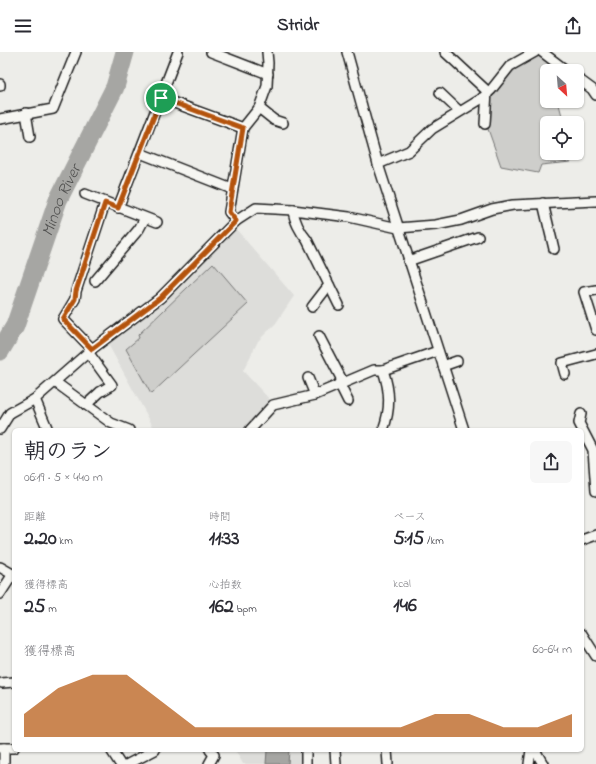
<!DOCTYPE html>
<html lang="ja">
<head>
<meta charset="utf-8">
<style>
  :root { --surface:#fff; --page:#f7f7f7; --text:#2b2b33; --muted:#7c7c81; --accent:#b45309 }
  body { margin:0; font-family:"Indie Flower","Klee One",sans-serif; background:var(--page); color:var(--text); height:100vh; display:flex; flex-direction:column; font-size:15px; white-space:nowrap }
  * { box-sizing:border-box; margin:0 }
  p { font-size:13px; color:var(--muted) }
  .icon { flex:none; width:22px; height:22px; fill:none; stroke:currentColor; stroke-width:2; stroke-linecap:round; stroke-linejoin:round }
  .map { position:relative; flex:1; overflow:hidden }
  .panel { position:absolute; left:12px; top:376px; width:572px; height:324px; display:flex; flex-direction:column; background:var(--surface); border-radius:6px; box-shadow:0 1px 3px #0004 }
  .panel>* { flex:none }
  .needle { width:26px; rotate:154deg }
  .buttons { position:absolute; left:540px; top:12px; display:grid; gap:8px }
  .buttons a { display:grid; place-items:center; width:44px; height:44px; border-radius:6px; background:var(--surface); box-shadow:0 1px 3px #0004; font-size:20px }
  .pin { position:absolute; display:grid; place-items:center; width:34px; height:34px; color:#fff; margin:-17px; border:2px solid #fff; border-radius:50%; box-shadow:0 1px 4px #0007 }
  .round { display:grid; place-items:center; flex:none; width:42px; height:42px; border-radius:6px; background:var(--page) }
  .headline { display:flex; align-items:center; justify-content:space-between; height:68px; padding:0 12px }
  h1 { font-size:22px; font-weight:700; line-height:30px }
  .figures { display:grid; grid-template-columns:repeat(3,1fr); gap:6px; height:68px; padding:4px 12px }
  .figures div { display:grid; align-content:center }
  .figures b { font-size:20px; font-weight:700 }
  .figures small { font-size:11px; font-weight:400 }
  .figures p { font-size:11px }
  .chart { height:112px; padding:8px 12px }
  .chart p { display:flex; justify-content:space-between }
  .chart svg { width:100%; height:72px; margin-top:4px; fill:var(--accent); opacity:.7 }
  header { display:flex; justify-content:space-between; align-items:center; height:52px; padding:0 12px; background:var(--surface); font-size:18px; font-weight:700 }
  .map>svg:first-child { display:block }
  .built { fill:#ddddda }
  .green { fill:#cececb; stroke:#757574 }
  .water { fill:#a6a6a3; stroke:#6f6f6d }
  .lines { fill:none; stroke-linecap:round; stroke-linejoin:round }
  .river { stroke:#a6a6a3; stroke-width:19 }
  .minor-casing { stroke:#1c1c1c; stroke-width:12 }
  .minor { stroke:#f6f6f2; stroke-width:9 }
  .route-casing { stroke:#fff; stroke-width:8 }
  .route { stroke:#b45309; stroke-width:5 }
  .labels { text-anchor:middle; stroke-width:3; stroke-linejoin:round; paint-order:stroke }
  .water-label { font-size:17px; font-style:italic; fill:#535352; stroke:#f6f6f2 }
</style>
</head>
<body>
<header><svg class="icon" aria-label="menu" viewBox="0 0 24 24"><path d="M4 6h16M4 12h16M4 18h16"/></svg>Stridr<svg class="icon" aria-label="share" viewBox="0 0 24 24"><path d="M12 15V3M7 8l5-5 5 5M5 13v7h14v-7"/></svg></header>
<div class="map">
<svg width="596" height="712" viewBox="0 0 596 712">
  <rect width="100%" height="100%" fill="#edede9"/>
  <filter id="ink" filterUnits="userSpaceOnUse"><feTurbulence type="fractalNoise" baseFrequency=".025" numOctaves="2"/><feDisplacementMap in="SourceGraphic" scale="8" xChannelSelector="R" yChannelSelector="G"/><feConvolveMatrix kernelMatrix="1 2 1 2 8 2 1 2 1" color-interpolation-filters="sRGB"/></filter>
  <g filter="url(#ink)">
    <g class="built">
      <polygon points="236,177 294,244 276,271 258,289 243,319 272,350 246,378 155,378 108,292 164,250"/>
      <polygon points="235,698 302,698 302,712 243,712"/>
    </g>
    <g class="green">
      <polygon points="539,2 559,18 547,19 547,49 558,49 564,71 547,71 547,101 569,101 571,110 541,113 538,121 501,114 488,77 490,47 513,16"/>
      <polygon points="213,211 248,252 151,342 126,297 139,286 138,283"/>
    </g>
    <polygon class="water" points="267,698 289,698 288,712 266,712"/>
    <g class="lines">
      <path class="river" id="s1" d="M0 299 15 274 58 148 115 35 125 0"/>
      <g class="minor-casing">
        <g id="minor">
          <polyline points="211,0 268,22"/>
          <polyline points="347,0 378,112 464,378"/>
          <polyline points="445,0 487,39 485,72"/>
          <polyline points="542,0 567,19"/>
          <polyline points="577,26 592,37 596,43"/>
          <polyline points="0,32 0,34"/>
          <polyline points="440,41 459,59"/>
          <polyline points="161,46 243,76"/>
          <polyline points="259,56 274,68 283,71"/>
          <polyline points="26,61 30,85"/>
          <polyline points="0,67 53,57 76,0"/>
          <polyline points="140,101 232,137"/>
          <polyline points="378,112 409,99 432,77 481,47 491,38 510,14 535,0"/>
          <polyline points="85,142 157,170"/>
          <polyline points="543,151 554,197"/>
          <polyline points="118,156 178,0"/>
          <path d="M293 158C294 168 300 180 307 188L339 253"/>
          <polyline points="236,169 229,160 243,76 259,56 267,34 268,11 267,0"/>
          <polyline points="408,209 478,185"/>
          <polyline points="95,229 139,177 145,166"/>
          <polyline points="596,238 584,240 596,278"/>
          <polyline points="312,255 329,233"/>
          <polyline points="319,284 343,330"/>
          <polyline points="92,297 63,267 75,247 76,239 105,151"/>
          <polyline points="443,314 457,309"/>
          <polyline points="565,322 562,311 596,302"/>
          <polyline points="308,326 315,343"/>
          <polyline points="55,330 111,371 129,378"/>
          <polyline points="339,331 348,349"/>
          <polyline points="35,347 48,378"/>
          <polyline points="86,353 100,340 112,333 88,300"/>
          <polyline points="581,362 579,371 593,398 596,439"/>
          <polyline points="0,377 10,361 35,347 92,297 160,246 236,169 256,156 293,158 349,165 398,176 436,173 461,168 492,157 513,153 596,149"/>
          <polyline points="250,378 273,353 315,343 374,318 383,318 438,299"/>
          <path d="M383 378C391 357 390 339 383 318"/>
          <polyline points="582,488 596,483"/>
          <polyline points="0,515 14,523"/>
          <polyline points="0,542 13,522"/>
          <polyline points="582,582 596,604"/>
          <polyline points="2,631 14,630"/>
          <polyline points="0,696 14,696"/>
          <polyline points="4,696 4,712"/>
          <polyline points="111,698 120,712"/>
          <polyline points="335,698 336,712"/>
          <polyline points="387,698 388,712"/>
          <polyline points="535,698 543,712"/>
          <polyline points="128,712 155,698"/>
          <polyline points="209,712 214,703 210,698"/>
          <polyline points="306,712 306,698"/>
          <polyline points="529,712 531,698"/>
        </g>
      </g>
      <use href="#minor" class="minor"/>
    </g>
  </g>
  <g class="lines" filter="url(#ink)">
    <g class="route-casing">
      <polygon id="route" points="161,46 243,76 229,160 236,169 160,246 92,297 63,267 75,247 76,239 105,151 118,156"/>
    </g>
    <use href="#route" class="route"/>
  </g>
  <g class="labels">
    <g class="water-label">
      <text dy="6" stroke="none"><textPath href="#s1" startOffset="163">Minoo River</textPath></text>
    </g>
  </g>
</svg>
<div class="buttons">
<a><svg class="needle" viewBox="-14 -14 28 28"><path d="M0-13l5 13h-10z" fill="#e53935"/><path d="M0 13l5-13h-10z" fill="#7c7c81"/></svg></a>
<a><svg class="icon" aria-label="locate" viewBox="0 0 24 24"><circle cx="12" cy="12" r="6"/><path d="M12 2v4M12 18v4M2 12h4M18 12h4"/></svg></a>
</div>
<div class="pin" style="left:161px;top:46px;background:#1e9e55"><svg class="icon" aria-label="arrive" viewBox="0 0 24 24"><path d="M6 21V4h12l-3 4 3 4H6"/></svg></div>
<section class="panel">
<div class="headline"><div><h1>朝のラン</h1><p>06:19 · 5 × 440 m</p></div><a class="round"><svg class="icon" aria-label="share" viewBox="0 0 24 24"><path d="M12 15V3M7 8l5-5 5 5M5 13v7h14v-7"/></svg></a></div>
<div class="figures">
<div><p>距離</p><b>2.20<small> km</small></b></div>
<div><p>時間</p><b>11:33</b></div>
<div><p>ペース</p><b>5:15<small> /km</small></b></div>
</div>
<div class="figures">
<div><p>獲得標高</p><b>25<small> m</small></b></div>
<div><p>心拍数</p><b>162<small> bpm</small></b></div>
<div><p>kcal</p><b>146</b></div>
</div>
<div class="chart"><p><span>獲得標高</span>60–64 m</p>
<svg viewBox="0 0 160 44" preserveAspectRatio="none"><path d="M0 44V30L10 14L20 6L30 6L40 22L50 38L60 38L70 38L80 38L90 38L100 38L110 38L120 30L130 30L140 38L150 38L160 30V44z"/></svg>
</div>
</section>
</div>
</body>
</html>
